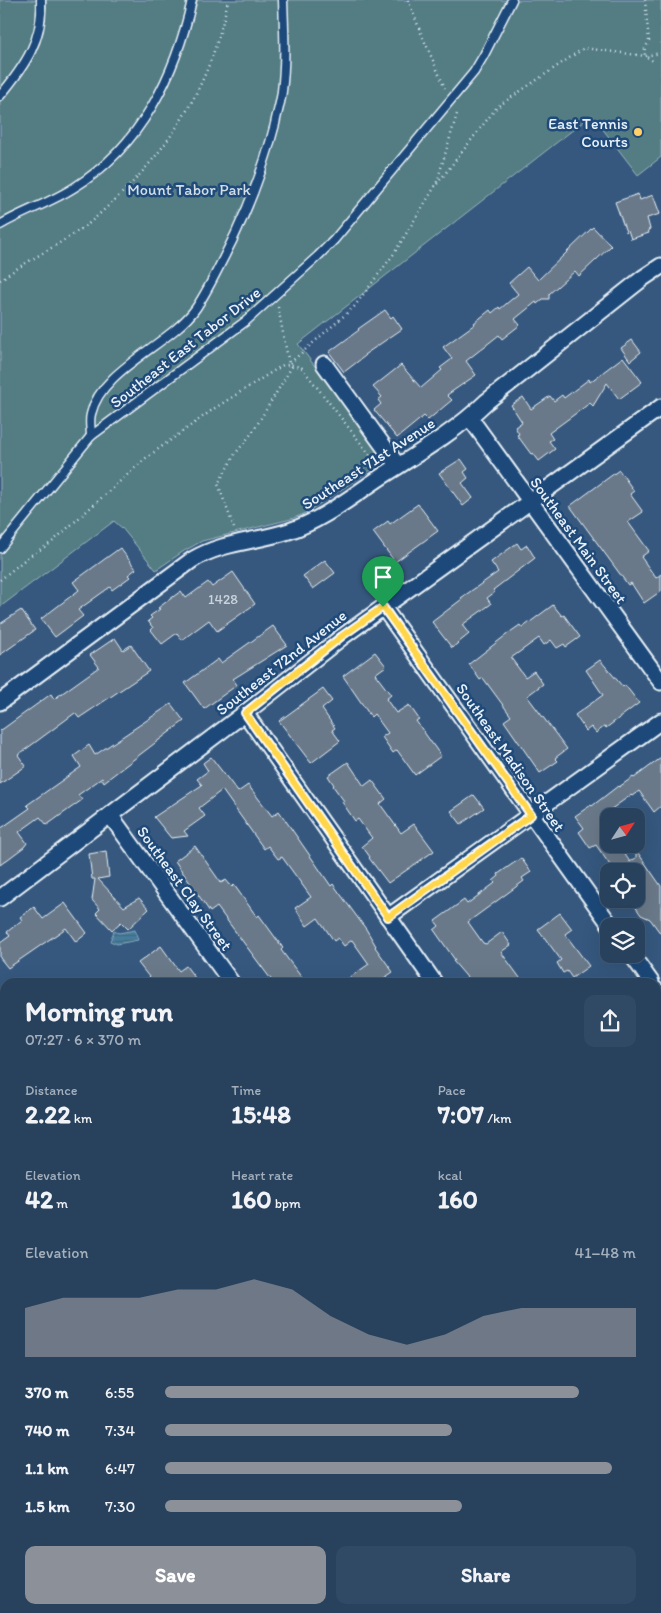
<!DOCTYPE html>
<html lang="en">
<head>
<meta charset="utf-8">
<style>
  :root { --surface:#28425e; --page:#304964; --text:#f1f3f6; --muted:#a5b0bc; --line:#445b73; --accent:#8c9099 }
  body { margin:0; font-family:Itim,sans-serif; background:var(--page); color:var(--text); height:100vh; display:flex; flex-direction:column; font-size:19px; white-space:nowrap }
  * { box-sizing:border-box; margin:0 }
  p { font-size:16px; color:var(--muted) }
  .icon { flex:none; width:28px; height:28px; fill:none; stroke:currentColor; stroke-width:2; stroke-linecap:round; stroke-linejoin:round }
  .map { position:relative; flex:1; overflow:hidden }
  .details { position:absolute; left:0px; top:978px; width:661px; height:636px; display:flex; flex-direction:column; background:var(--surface); border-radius:15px 15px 0 0; box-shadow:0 5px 20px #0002,0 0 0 1px var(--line) }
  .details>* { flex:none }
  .needle { width:32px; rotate:54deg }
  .buttons { position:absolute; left:600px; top:808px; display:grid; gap:10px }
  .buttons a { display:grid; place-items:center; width:45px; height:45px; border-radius:10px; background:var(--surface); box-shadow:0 5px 20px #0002,0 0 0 1px var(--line); font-size:25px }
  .pin { position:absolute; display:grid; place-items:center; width:42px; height:42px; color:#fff; margin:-51px -21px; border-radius:50% 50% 50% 0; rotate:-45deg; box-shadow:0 0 5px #0007 }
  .pin .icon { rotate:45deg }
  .round { display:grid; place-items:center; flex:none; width:52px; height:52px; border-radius:10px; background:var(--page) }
  .head { display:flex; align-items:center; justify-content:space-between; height:85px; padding:0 25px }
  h1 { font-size:28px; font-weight:700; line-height:38px }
  .figures { display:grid; grid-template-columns:repeat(3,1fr); gap:8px; height:85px; padding:5px 25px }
  .figures div { display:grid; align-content:center }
  .figures b { font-size:25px; font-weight:700 }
  .figures small { font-size:14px; font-weight:400 }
  .figures p { font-size:14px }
  .chart { height:140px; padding:10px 25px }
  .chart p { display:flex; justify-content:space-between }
  .chart svg { width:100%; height:90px; margin-top:5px; fill:var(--accent); opacity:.7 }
  .cta { display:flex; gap:10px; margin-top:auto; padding:10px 25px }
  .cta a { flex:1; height:58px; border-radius:10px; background:var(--accent); color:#fff; font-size:20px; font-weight:700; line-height:58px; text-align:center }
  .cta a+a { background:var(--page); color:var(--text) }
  ul { padding:0 25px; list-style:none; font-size:16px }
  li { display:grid; grid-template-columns:80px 60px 1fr; align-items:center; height:38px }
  li i { height:12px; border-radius:6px; background:var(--accent) }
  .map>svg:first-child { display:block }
  .built { fill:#466281 }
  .park { fill:#527b83; stroke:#9db6be }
  .water { fill:url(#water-rules); stroke:#86abc2 }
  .building { fill:#6a7989; stroke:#e8f1f8 }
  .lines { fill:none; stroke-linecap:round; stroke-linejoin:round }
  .service-casing { stroke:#e8f1f8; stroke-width:11 }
  .minor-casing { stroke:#e8f1f8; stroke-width:19 }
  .path { stroke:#e8f1f8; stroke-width:2.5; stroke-dasharray:1 4; stroke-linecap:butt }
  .service { stroke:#1f4a7a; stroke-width:8 }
  .minor { stroke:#1f4a7a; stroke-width:15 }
  .route-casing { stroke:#fff; stroke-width:10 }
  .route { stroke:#ffd54a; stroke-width:6 }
  .poi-dot { fill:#ffd166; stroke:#1f4a7a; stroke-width:2 }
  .labels { text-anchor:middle; stroke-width:5; stroke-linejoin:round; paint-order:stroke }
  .number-label { font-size:14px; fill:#c8d3dc }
  .poi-label { font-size:16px; fill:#e8f1f8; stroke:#1f4a7a; text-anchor:end }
  .park-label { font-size:16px; fill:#d2dfe6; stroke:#1f4a7a }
  .street-label { font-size:16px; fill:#e8f1f8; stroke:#1f4a7a }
</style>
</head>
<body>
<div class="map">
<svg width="661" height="1613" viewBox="0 0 661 1613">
  <defs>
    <pattern id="water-rules" width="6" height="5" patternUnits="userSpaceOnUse" patternTransform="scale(1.25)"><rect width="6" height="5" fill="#447d9e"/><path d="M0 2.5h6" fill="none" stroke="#456578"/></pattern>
  </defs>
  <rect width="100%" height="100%" fill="#36587e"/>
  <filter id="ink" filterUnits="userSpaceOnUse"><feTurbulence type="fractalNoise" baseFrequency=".02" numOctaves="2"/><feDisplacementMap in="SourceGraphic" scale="10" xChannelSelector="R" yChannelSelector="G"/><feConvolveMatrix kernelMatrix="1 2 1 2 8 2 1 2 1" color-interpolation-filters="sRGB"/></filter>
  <g filter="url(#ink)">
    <polygon class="built" points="300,1609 417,1609 420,1613 303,1613"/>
    <polygon class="park" points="0,0 661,0 661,157 638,175 592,115 298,344 386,460 304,514 291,519 202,541 184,551 156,570 122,528 114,521 0,607"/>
    <polygon class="water" points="135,930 138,940 117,944 110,941 114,931 119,933"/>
    <g class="building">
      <polygon points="638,194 640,200 653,195 660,214 647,218 650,229 648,230 649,233 631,239 628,230 626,232 615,202"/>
      <polygon points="593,227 611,246 579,276 575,271 549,294 549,299 543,299 537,304 536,302 515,319 520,325 502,339 499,335 466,361 476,375 447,395 452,400 428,420 424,416 397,438 374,410 381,404 378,400 382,397 373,387 401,365 421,388 442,370 440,368 452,359 443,347 475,324 474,323 490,310 492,313 499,307 500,309 518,294 509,283 527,267 538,280"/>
      <polygon points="385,310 391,318 393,316 402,329 364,355 365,356 344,372 329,352 359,330 358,329"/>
      <polygon points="632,340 641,352 630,361 621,348"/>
      <polygon points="623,357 642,382 619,399 607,383 593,406 590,403 549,433 553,439 549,441 555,449 539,461 533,453 531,454 517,435 519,434 515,427 522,422 511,405 523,397 531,409 550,396 554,401 562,395 564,398 589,379 590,382"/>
      <polygon points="461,459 468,469 464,472 468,478 462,483 473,498 463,506 439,473"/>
      <polygon points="619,470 634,491 630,494 643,512 628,522 649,551 641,557 656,578 661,574 661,591 644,603 631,583 628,585 570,506"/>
      <polygon points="418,504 438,531 395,562 373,532 388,521 390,524"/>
      <polygon points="517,543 521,549 527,545 535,558 493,590 495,592 487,598 491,604 462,625 469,634 452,648 432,622 462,599 461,598 498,572 491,562"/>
      <polygon points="120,548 136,569 128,575 130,577 112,590 110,587 78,610 83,616 55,637 41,619 79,590 73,582"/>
      <polygon points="325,560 335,573 313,589 303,576"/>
      <polygon points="233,572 255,604 217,631 209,620 182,640 177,633 162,644 151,630 153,628 148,621 152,618 150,616 160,609 158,608 181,591 186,598 208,582 212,587"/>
      <polygon points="553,605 562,616 564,615 580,637 566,647 564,644 557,648 551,640 544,645 539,638 511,658 525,677 534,671 543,684 527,696 567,749 555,758 558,761 540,773 504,721 511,716 483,678 480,680 469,664 510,632 520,625 522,628"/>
      <polygon points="21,610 35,630 0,655 0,624"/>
      <polygon points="273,626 287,645 233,679 237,685 204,709 185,683 218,659 221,663"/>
      <polygon points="115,638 123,650 131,645 149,671 79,718 75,713 18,755 26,766 0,784 0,731 51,694 54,699 99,667 90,655"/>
      <polygon points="375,652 386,666 375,674 391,695 386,699 396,713 409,705 419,719 416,721 441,756 415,775 397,750 393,753 382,737 388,733 374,714 371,717 343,676"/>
      <polygon points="600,660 623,687 625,685 639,703 606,728 605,726 596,733 591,727 586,731 575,715 603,695 586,670"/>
      <polygon points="323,689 332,701 322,709 335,728 332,730 340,741 311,763 279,721"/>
      <polygon points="171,704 184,721 104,782 102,778 78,795 82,800 47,825 40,817 19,832 27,843 24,847 0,865 0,829 30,808 27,805 81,767 74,756 89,745 95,755"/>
      <polygon points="211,757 238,792 248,785 272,816 279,811 331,886 333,884 352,910 366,929 376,946 375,947 393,972 378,982 343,982 369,964 352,940 344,946 338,938 334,941 318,918 307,926 295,908 311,897 282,857 278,859 268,846 264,849 222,790 199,808 205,816 184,831 188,836 171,838 154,817 202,785 197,779 208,771 203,763"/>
      <polygon points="661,758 661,806 654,812 639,791 632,796 631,795 600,817 609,830 609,844 618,844 630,862 636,858 636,850 661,886 661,934 650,919 641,915 630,899 636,899 636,871 614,871 596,845 590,848 579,832 584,828 575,816 591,805 592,806 618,786 619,787 633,777 634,778"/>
      <polygon points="348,762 364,786 372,780 386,799 380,804 401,833 414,824 434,851 388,883 369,858 370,857 362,846 372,838 358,819 355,821 342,802 344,801 333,786 334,785 328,776"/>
      <polygon points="474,795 484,808 461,824 451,811"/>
      <polygon points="195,846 221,883 226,880 232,887 234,885 257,917 259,915 283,948 281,950 305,982 273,982 217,907 210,912 175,861"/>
      <polygon points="106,851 109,877 98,879 124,907 139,898 149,909 128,929 121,922 112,930 96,913 100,909 92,900 95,879 92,879 89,854"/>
      <polygon points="521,858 531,872 522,878 524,881 468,922 483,943 486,944 502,932 511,945 501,952 523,982 471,982 453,961 455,960 434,930 439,926 435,921 464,900 467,904 495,883 493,881 499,876 498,874"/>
      <polygon points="65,903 87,933 76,942 66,928 8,968 0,958 0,943 10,936 7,932 22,920 20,917 34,907 43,919"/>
      <polygon points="560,913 572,929 565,934 589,966 572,978 567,971 563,973 557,963 561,960 538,929"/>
      <polygon points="161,946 179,971 186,966 198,982 153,982 138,963"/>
    </g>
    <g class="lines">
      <g class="service-casing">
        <g id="service">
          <path d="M0 96C24 67 44 39 41 0"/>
          <path d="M0 225C24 211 52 202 75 187 141 146 176 74 192 0"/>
          <path d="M91 436C91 429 89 421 91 414 101 369 171 344 196 308 206 293 214 277 222 261 245 217 263 172 275 124 277 113 281 102 282 91 286 61 284 30 283 0"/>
          <polyline points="0,548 91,436 246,321 318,256 334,240 474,72 484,55 512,0"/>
        </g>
      </g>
      <g class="minor-casing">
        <g id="minor">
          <polyline points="324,364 398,466"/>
          <polyline points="470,418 661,682"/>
          <polyline points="383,607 611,926"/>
          <path d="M0 702 192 560C224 541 256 542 289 531 323 520 352 496 381 477 417 454 455 432 486 402L643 278 661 266"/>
          <polyline points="245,713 434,982"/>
          <polyline points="110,815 231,982"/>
          <polyline points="0,898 245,713 342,637 661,407"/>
          <polyline points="388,917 661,721"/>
          <polyline points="631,954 651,982"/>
          <polyline points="656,990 661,996"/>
          <polyline points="0,1239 5,1246"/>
          <polyline points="656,1245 661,1242"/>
          <polyline points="656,1300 661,1307"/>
          <polyline points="0,1337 5,1333"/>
          <polyline points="0,1527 5,1534"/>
          <polyline points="656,1583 661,1579"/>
          <polyline points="656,1605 661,1612"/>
          <polyline points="60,1609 63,1613"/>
          <polyline points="226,1609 229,1613"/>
          <polyline points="439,1609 442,1613"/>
          <polyline points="145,1613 150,1609"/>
          <polyline points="616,1613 621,1609"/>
        </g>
      </g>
      <g class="path">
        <polyline points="408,0 421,33 445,88"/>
        <polyline points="645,0 649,41 644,51 645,56 653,61"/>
        <polyline points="437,184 497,107 584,48 645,56 661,53"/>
        <path d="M0 280C28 260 59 245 87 225 99 215 110 204 121 194 178 138 212 78 228 0"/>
        <polyline points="278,307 289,364"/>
        <polyline points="290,363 354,307 393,255 436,185 457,114 456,112"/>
        <polyline points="234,528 218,484 235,454 252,433 293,365"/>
        <polyline points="0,580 28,557 51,543 146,458 215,408 283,365 293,365 302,368 370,455"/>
      </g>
      <use href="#service" class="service"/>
      <use href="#minor" class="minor"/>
    </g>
  </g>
  <g class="lines" filter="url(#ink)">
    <g class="route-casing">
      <polygon id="route" points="383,607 531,815 388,917 245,713 342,636"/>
    </g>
    <use href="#route" class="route"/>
  </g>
  <circle class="poi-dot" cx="638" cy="132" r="5"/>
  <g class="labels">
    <g class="number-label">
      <text x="223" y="604">1428</text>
    </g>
    <g class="poi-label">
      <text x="628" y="129">East Tennis<tspan x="628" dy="18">Courts</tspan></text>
    </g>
    <g class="park-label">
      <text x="189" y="195">Mount Tabor Park</text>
    </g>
    <g class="street-label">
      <text transform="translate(185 347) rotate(-38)" y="6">Southeast East Tabor Drive</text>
      <text transform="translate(368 463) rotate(-33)" y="6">Southeast 71st Avenue</text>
      <text transform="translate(579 540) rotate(54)" y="6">Southeast Main Street</text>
      <text transform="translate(281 662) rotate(-38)" y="6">Southeast 72nd Avenue</text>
      <text transform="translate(511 757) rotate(55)" y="6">Southeast Madison Street</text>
      <text transform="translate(185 888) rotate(54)" y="6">Southeast Clay Street</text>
    </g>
  </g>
</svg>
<div class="buttons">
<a><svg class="needle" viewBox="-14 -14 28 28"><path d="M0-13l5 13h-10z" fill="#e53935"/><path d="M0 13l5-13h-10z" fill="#a5b0bc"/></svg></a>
<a><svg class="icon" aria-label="locate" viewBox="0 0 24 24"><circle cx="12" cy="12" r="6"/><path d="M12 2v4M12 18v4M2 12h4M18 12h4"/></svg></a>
<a><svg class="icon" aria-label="layers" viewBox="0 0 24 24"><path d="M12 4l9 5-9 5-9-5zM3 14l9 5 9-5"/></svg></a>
</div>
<div class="pin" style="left:383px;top:607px;background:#1e9e55"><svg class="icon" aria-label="arrive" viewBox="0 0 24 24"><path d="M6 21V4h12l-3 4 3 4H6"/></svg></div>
<section class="details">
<div class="head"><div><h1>Morning run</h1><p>07:27 · 6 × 370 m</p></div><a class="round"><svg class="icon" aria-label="share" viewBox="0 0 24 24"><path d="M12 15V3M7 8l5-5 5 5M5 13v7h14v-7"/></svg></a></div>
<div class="figures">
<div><p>Distance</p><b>2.22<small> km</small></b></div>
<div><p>Time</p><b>15:48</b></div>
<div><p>Pace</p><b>7:07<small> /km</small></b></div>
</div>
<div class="figures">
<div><p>Elevation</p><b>42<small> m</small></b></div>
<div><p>Heart rate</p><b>160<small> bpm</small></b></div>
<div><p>kcal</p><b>160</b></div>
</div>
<div class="chart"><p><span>Elevation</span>41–48 m</p>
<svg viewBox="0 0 160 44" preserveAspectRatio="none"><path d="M0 44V20L10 15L20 15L30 15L40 11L50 11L60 6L70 11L80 24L90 33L100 38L110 33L120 24L130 20L140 20L150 20L160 20V44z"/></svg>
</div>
<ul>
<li><b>370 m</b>6:55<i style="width:88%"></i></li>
<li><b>740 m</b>7:34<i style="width:61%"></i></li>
<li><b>1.1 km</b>6:47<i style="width:95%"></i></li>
<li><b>1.5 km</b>7:30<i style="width:63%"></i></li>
</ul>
<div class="cta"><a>Save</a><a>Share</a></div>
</section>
</div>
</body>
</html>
